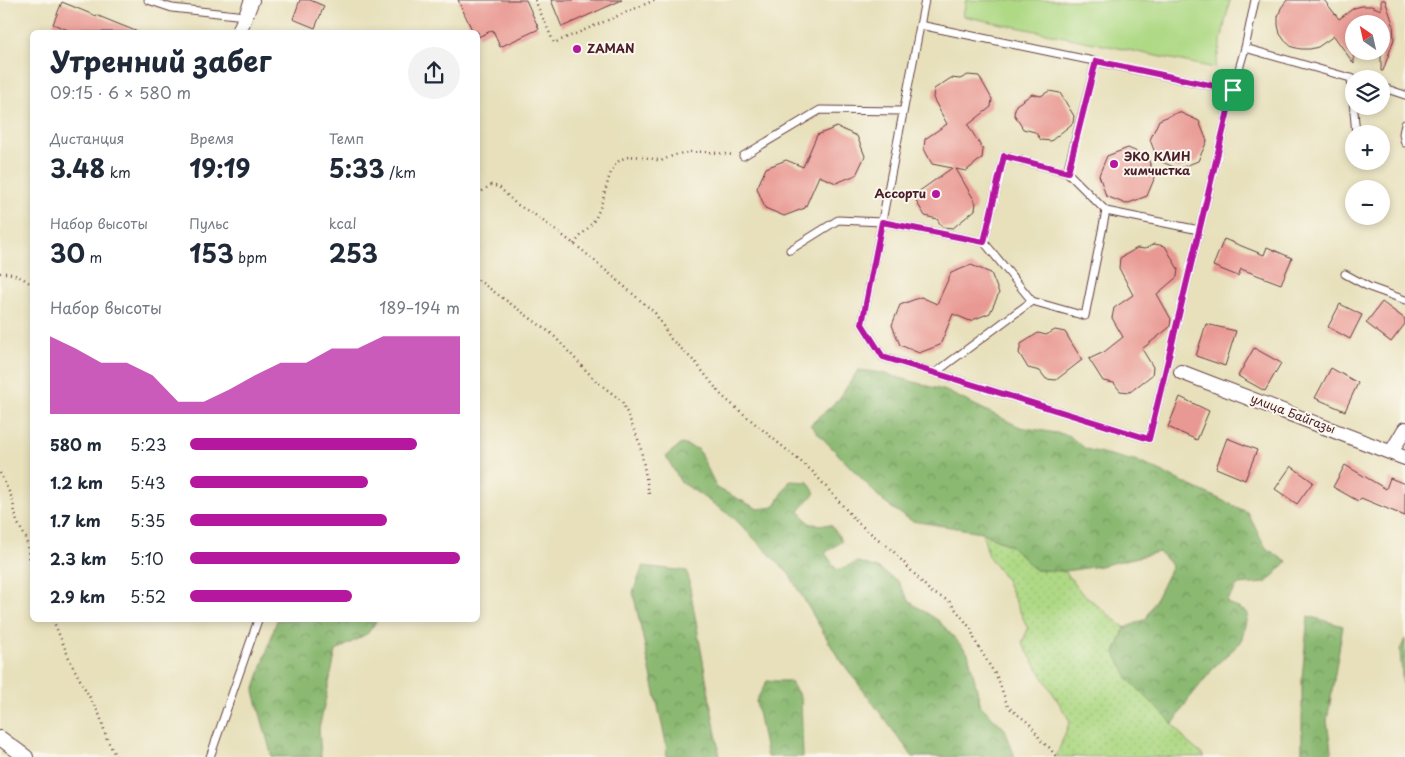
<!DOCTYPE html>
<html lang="ru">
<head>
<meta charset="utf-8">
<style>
  :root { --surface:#fff; --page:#f2f2f3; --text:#1f2937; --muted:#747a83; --accent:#b5179e }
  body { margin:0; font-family:"Playpen Sans",sans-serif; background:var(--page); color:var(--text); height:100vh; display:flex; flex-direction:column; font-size:19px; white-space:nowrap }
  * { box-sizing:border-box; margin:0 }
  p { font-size:16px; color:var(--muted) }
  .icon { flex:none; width:28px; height:28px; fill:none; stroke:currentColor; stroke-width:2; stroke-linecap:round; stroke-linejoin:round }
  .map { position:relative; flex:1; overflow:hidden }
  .details { position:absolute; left:30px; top:30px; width:450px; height:592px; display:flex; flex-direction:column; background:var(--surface); border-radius:8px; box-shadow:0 2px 8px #0003 }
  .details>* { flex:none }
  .needle { width:32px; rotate:326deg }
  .buttons { position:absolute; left:1345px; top:15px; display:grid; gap:10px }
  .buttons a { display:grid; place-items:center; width:45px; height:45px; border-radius:50%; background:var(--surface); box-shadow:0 2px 8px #0003; font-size:25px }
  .pin { position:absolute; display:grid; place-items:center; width:42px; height:42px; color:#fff; margin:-21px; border-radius:10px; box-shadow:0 2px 8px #0006 }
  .round { display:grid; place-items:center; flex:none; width:52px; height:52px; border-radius:26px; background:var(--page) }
  .headline { display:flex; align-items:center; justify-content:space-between; height:85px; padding:0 20px }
  h1 { font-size:28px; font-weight:700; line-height:38px }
  .figures { display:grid; grid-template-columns:repeat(3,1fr); gap:8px; height:85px; padding:5px 20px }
  .figures div { display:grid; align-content:center }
  .figures b { font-size:25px; font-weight:700 }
  .figures small { font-size:14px; font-weight:400 }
  .figures p { font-size:14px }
  .chart { height:140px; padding:10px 20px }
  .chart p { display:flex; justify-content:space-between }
  .chart svg { width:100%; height:90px; margin-top:5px; fill:var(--accent); opacity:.7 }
  ul { padding:0 20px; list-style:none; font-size:16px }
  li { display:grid; grid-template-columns:80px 60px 1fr; align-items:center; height:38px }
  li i { height:12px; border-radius:6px; background:var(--accent) }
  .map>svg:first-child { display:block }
  .green { fill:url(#green-dots); stroke:#7c7c58 }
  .forest { fill:url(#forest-crowns); stroke:#6a6c4e }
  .pitch { fill:#afd985; stroke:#7c7c58 }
  .building { fill:#e99993 }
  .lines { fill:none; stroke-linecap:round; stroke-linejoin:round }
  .service-casing { stroke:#623c41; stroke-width:9 }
  .minor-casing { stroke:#623c41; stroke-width:16 }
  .path { stroke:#623c41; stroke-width:2.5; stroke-dasharray:1 4; stroke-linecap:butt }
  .service { stroke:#fff; stroke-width:7 }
  .minor { stroke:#fff; stroke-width:14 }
  .route-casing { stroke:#fff; stroke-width:10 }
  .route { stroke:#b5179e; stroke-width:6 }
  .poi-dot { fill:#b5179e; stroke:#fbf7ec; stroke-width:2 }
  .labels { text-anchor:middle; stroke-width:4; stroke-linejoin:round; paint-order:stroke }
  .poi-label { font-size:12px; font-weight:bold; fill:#4a1f2b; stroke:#fbf7ec; text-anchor:start }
  .street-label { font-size:12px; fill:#4a1f2b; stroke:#fbf7ec }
</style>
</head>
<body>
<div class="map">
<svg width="1405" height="757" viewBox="0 0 1405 757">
  <defs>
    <pattern id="green-dots" width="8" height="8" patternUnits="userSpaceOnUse" patternTransform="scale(1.25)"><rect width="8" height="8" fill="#afd985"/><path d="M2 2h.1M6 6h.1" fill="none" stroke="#98ba73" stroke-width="1.8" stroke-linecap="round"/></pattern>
    <pattern id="forest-crowns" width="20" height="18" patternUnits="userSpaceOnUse" patternTransform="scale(1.25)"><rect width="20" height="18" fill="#8bb972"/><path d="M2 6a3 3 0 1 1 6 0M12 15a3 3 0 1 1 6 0" fill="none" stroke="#74965e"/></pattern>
  </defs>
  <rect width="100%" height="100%" fill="#fbf7ec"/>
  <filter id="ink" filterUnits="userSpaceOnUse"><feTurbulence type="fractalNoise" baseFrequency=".02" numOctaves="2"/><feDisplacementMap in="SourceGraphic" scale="10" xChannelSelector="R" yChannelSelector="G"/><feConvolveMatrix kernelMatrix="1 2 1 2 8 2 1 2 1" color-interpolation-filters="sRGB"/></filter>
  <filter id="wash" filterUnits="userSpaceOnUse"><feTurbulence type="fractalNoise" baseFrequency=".0096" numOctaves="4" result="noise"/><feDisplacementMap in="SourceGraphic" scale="20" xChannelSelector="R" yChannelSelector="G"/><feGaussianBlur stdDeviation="1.12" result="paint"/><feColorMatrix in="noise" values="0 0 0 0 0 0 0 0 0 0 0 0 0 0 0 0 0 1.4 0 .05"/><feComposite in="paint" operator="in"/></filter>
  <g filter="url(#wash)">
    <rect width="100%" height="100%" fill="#e7e0bb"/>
    <polygon class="green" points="982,532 1011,546 1035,570 1065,571 1080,591 1125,628 1115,653 1187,742 1205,757 1056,757 1070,721 1022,643 1028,629 1006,580 989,557"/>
    <g class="forest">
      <polygon points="858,370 882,373 946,391 1020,427 1068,435 1086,449 1142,463 1247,512 1266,548 1287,562 1266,583 1238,585 1226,602 1248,613 1241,642 1216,665 1188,700 1173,724 1129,680 1115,653 1125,628 1146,619 1172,566 1159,552 1100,566 1065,571 1035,570 1011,546 982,532 912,521 886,504 810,425 839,399"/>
      <polygon points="681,444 698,449 717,488 758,509 774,507 790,481 808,482 815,493 799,511 810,524 831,525 842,541 825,553 837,570 858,562 877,568 898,581 910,602 939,621 968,653 981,706 1005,729 1015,757 913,757 836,654 789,574 734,518 680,481 666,456"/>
      <polygon points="643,566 687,571 720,757 667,757 666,743 633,592"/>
      <polygon points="1308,616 1343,626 1327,721 1332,757 1302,757 1302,678"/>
      <polygon points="277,620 377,620 368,633 336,651 319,729 321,757 272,757 254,691"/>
      <polygon points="1405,639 1405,714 1400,650"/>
      <polygon points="767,681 790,681 801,698 803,757 767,757 756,701"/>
    </g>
    <polygon class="pitch" points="966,0 1230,0 1215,68 963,16"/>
    <g id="blocks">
      <g class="building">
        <polygon points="300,0 310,0 324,6 315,28 293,19"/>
        <polygon points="458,0 526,0 539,29 500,47 493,30 478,37 478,32 473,32"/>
        <polygon points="551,0 622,0 562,27"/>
        <polygon points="1287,0 1324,0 1339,19 1354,8 1362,6 1371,6 1381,10 1381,0 1385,0 1393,24 1394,39 1383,71 1381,71 1381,24 1354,24 1354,64 1334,36 1318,47 1310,49 1301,49 1292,47 1285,41 1280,34 1278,25 1278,17 1281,8"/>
        <polygon points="62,2 96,16 96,15 138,32 73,32 53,24"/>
        <polygon points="968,75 979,76 992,99 991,107 968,125 983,150 982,158 966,171 956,169 976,203 975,210 953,228 942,227 937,219 925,216 916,201 918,192 952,168 932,164 924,149 925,139 947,124 933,98 934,89 951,78 960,79"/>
        <polygon points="1049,91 1060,93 1074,116 1073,123 1051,141 1041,140 1035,132 1023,129 1014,114 1016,105 1032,94 1041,96"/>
        <polygon points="1179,112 1199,121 1207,141 1198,161 1178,169 1158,160 1150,140 1159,120"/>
        <polygon points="837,127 857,136 865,156 856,175 836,183 819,176 805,208 784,216 765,208 757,188 766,168 786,160 803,167 817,135"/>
        <polygon points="1128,148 1147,156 1155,177 1147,196 1126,204 1106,196 1099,175 1107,156"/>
        <polygon points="1224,239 1264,255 1267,247 1292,258 1281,284 1241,269 1238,276 1213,266"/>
        <polygon points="1154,244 1165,246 1178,269 1177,277 1157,294 1171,319 1170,327 1142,349 1153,367 1152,375 1130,392 1120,391 1114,383 1103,381 1089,359 1104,352 1123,337 1112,318 1114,308 1133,295 1119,268 1120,258 1137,248 1145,249"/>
        <polygon points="971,265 991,273 999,293 990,313 970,321 953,314 940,345 919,353 900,345 892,325 900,305 921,297 937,304 951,273"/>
        <polygon points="1382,302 1405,319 1405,324 1391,342 1366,323"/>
        <polygon points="1340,304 1362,315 1350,339 1328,327"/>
        <polygon points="1206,324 1236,331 1225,366 1196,356"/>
        <polygon points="1055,330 1065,332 1082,360 1056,380 1046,379 1040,371 1028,368 1019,353 1021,344 1038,333 1046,335"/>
        <polygon points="1254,348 1281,363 1265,391 1238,376"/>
        <polygon points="1331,368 1358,383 1345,411 1315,398"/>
        <polygon points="1180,397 1209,411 1197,440 1168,427"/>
        <polygon points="1227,438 1257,450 1245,480 1216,468"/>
        <polygon points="1345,465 1386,489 1390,478 1405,484 1405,516 1361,498 1358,501 1333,487"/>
        <polygon points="1291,466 1313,482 1297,504 1275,489"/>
      </g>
    </g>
  </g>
  <g filter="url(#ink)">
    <use href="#blocks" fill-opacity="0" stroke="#623c41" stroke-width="1"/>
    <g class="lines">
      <g class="service-casing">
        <g id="service">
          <polyline points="148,0 172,8 245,16"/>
          <polyline points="925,0 862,324 883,357 1149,439 1233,90 1245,48 1255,0"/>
          <polyline points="920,25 1233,90"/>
          <polyline points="1245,48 1354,79"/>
          <polyline points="1351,78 1356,134"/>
          <polyline points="1381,87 1405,95"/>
          <polyline points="1405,124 1403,134 1405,143"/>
          <polyline points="743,156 820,110 903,111"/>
          <polyline points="1067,172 1096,61"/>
          <polyline points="1106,211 1199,230"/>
          <polyline points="790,250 838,220 882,222 984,242 1004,156 1067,172 1106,211 1085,316 1032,301 984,242"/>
          <polyline points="1345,274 1369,287 1405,300"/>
          <polyline points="935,373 1032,301"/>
          <polyline points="210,757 258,620"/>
        </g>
      </g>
      <g class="minor-casing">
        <g id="minor">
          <polyline points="239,32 252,0"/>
          <polyline points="1181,372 1405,458"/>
          <polyline points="1392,451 1405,429"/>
          <polyline points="0,738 26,757"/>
        </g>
      </g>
      <g class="path">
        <polyline points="535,0 554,43 655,0"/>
        <polyline points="478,194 491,185 499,187 516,204 535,215 582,250 655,313 671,339 696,363 722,396 812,471 858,523 893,551 931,592 949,601 971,629 975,641 998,679 1008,707 1030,724 1042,742 1050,748 1056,757"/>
        <path d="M574 244C581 235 591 226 596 217 615 178 601 144 661 161 688 147 705 152 734 155"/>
        <path d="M0 273C12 272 24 278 32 285"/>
        <polyline points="478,280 552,334 596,381 622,401 640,444 649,494"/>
        <polyline points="0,473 12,498 17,522 26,538 32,573"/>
        <polyline points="53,620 72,665 100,716 107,739 116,757"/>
      </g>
      <use href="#service" class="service"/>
      <use href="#minor" class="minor"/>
    </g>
  </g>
  <g class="lines" filter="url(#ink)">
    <g class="route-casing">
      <polygon id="route" points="1096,61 1233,90 1149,439 883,357 862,324 882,222 984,242 1004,156 1068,172"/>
    </g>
    <use href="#route" class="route"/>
  </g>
  <g class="poi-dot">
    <circle cx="577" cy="49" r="5"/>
    <circle cx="1114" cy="164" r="5"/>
    <circle cx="936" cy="194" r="5"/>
  </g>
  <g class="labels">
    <g class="poi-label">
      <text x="587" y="53">ZAMAN</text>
      <text x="1124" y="161">ЭКО КЛИН<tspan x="1124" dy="14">химчистка</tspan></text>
      <text x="926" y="198" text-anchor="end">Ассорти</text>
    </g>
    <g class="street-label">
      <text transform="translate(1293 414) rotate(21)" y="4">улица Байгазы</text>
    </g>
  </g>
</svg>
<div class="buttons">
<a><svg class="needle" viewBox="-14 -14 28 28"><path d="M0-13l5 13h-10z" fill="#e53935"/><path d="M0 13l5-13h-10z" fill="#747a83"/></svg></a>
<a><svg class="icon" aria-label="layers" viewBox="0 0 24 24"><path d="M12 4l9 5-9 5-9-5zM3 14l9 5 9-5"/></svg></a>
<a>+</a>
<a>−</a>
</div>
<div class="pin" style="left:1233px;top:90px;background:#1e9e55"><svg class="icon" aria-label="arrive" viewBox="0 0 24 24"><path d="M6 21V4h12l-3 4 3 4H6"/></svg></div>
<section class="details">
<div class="headline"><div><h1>Утренний забег</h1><p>09:15 · 6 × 580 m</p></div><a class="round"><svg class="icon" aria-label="share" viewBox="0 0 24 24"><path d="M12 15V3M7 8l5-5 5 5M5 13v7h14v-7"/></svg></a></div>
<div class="figures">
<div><p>Дистанция</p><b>3.48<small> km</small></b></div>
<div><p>Время</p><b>19:19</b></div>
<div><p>Темп</p><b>5:33<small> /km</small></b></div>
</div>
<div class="figures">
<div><p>Набор высоты</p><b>30<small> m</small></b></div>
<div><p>Пульс</p><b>153<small> bpm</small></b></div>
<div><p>kcal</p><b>253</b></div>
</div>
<div class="chart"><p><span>Набор высоты</span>189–194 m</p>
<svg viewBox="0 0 160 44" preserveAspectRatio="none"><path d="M0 44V6L10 12L20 19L30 19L40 25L50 38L60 38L70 32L80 25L90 19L100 19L110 12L120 12L130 6L140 6L150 6L160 6V44z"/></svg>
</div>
<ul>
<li><b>580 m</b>5:23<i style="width:84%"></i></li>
<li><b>1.2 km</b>5:43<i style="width:66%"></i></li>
<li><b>1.7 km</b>5:35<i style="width:73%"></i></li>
<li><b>2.3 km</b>5:10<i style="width:100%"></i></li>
<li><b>2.9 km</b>5:52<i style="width:60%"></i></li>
</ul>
</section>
</div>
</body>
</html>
